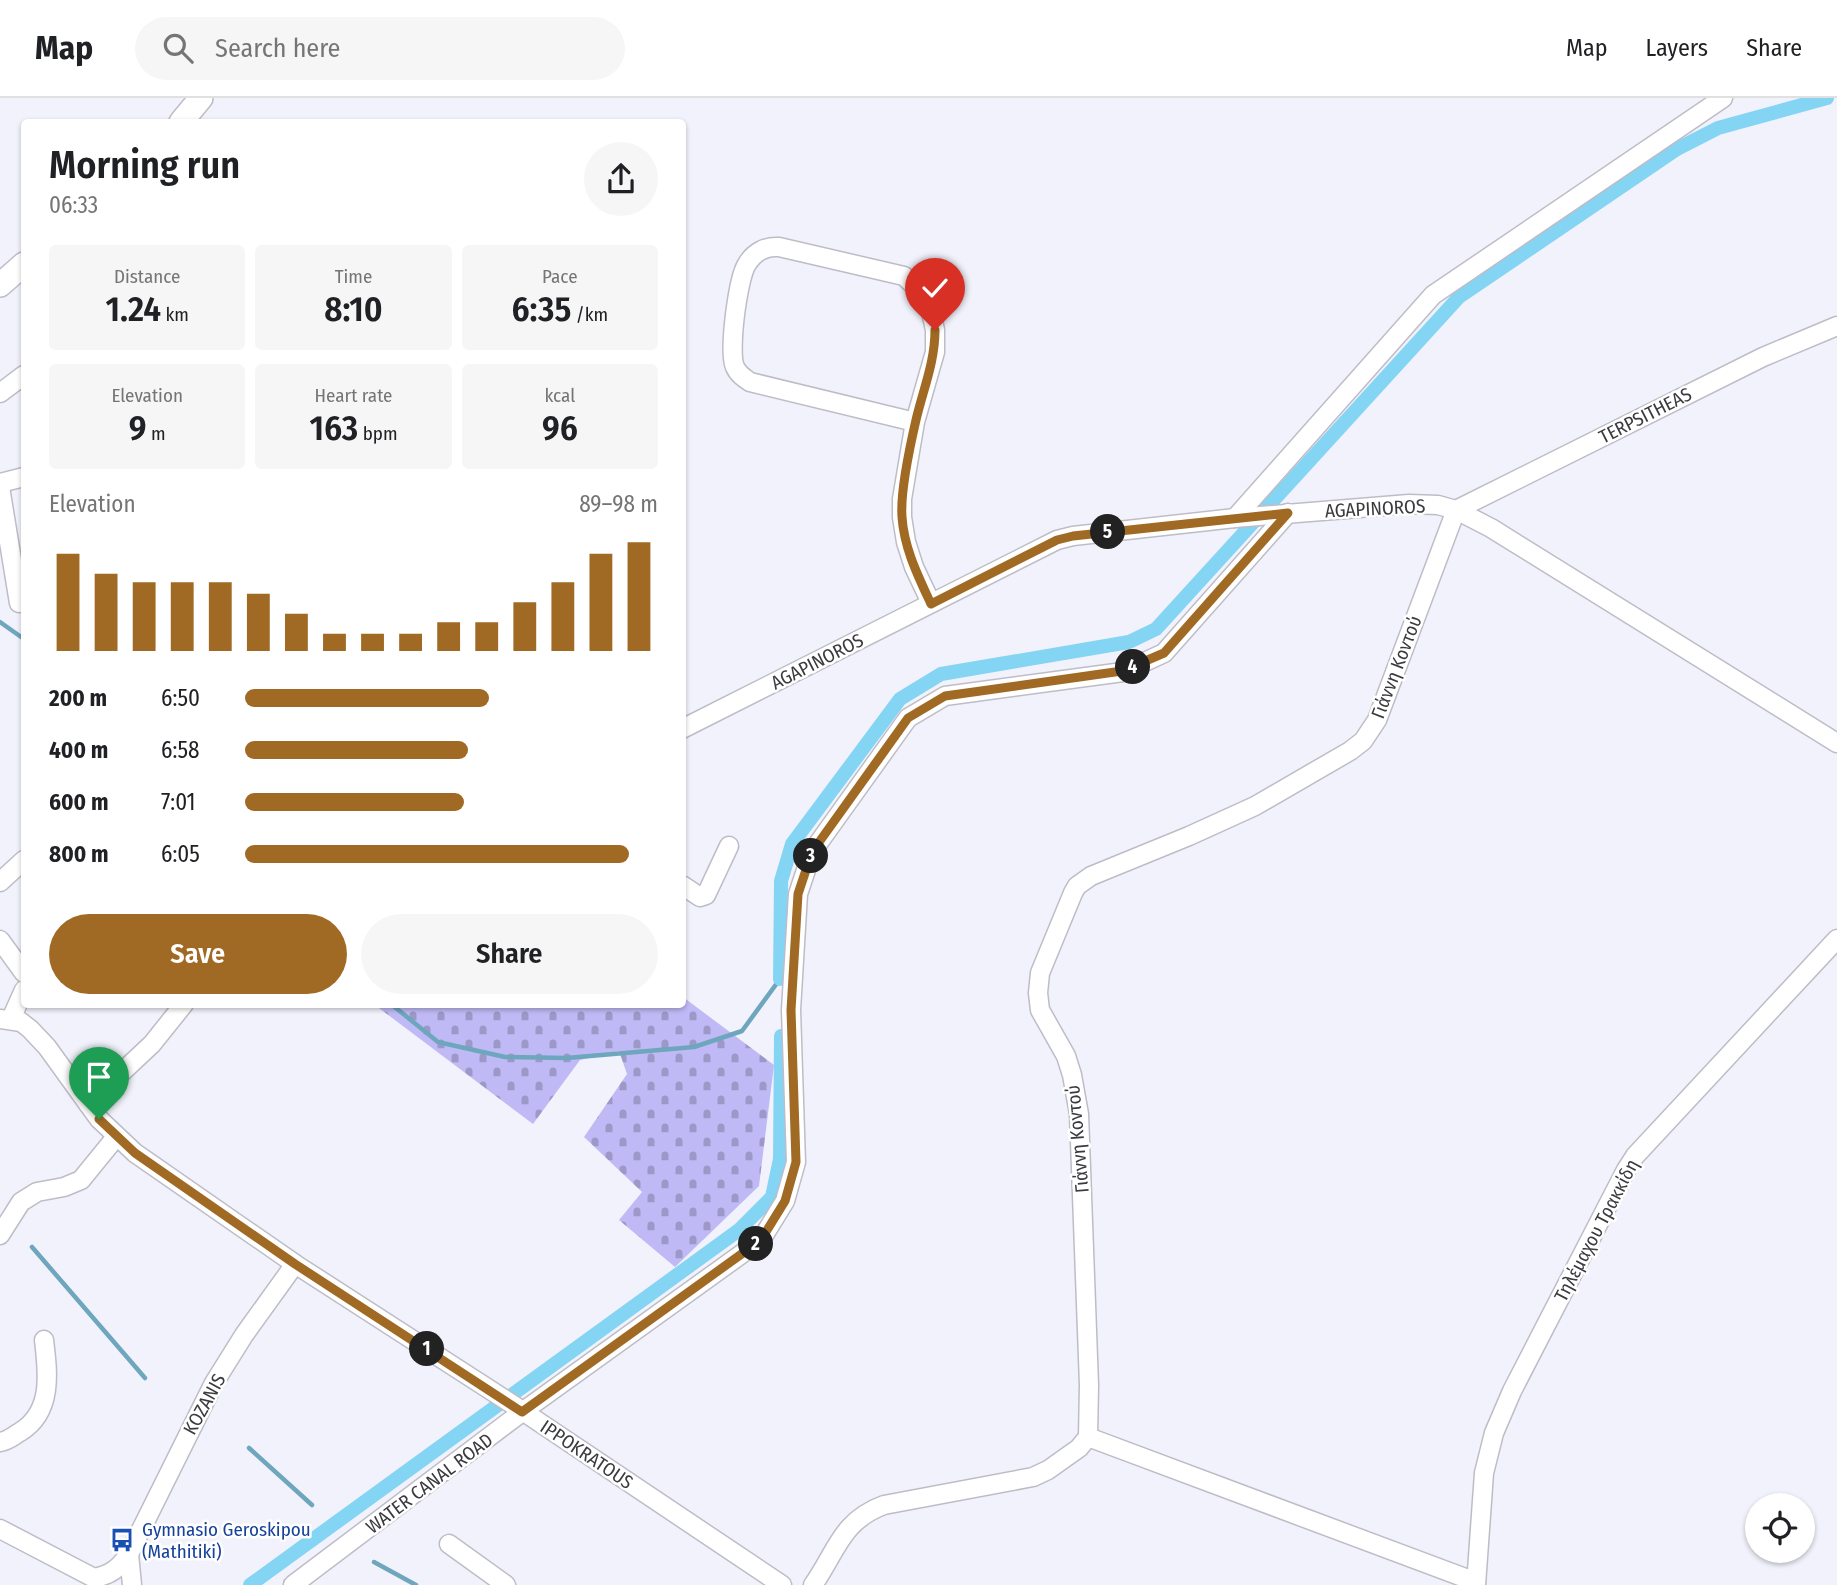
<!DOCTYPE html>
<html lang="en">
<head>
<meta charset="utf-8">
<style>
  :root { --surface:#fff; --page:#f6f6f6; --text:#202124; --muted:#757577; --line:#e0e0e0; --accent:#a06a24 }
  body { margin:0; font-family:"Fira Sans Condensed",sans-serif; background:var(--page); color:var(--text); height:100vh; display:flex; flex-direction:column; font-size:26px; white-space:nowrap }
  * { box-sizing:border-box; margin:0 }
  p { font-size:23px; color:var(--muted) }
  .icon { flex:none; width:38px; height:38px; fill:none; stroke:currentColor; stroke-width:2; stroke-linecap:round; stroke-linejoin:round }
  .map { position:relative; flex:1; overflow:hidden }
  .sheet { position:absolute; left:21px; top:21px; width:665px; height:889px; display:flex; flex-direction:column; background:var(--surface); border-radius:7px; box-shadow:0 2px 5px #0004 }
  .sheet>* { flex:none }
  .buttons { position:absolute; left:1745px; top:1395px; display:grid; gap:14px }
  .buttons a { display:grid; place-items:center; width:70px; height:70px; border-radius:50%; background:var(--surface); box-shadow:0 2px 5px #0004; font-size:35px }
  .pin { position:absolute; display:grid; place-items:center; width:60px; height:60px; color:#fff; margin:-72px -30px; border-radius:50% 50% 50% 0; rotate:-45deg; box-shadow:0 0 7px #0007 }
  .pin .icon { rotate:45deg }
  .km { position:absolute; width:35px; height:35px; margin:-18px; border-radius:50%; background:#222; color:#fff; font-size:19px; line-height:35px; text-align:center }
  .round { display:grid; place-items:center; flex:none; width:74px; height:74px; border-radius:37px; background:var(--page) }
  .head { display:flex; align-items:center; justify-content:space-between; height:119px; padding:0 28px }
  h1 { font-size:38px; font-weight:600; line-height:52px }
  .figures { display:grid; grid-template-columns:repeat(3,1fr); gap:10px; height:119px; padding:7px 28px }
  .figures div { display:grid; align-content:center; border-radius:7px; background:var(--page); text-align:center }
  .figures b { font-size:35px; font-weight:600 }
  .figures small { font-size:19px; font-weight:400 }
  .figures p { font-size:19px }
  .chart { height:196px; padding:14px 28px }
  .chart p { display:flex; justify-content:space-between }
  .chart svg { width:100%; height:126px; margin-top:7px; stroke:var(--accent); stroke-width:6 }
  .primary-button { display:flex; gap:14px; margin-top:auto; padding:14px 28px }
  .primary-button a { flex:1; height:80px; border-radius:42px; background:var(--accent); color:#fff; font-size:28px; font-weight:600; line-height:80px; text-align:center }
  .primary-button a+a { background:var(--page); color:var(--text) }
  ul { padding:0 28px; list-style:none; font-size:23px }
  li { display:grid; grid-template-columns:112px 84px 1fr; align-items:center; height:52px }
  li i { height:18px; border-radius:9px; background:var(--accent) }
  header { display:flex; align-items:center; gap:42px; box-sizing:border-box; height:98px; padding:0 35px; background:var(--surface); border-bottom:2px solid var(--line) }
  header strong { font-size:33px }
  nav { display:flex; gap:38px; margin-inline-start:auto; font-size:24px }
  .search { width:490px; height:63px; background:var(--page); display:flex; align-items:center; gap:18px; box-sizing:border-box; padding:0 24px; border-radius:38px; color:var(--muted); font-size:26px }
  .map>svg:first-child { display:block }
  .cemetery { fill:url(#cemetery-stones) }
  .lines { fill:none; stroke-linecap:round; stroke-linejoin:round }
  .stream { stroke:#6ea6be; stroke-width:4.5 }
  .canal { stroke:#84d4f4; stroke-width:14 }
  .minor-casing { stroke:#bebdc7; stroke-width:21 }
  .major-casing { stroke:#bebdc7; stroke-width:26 }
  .minor { stroke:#fff; stroke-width:18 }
  .major { stroke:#fff; stroke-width:23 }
  .route-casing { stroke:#fff; stroke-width:14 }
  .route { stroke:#a06a24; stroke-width:9 }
  .labels { text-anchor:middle; stroke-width:5; stroke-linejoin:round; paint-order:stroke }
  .street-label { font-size:19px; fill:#3b3b3f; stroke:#fff }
  .transit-label { font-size:19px; fill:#164399; stroke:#fff; text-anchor:start }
</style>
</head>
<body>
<header>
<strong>Map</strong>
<div class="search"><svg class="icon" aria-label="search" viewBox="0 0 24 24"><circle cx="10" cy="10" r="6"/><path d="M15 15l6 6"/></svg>Search here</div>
<nav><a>Map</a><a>Layers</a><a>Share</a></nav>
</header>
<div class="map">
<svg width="1837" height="1487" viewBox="0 0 1837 1487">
  <defs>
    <pattern id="cemetery-stones" width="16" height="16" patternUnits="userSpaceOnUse" patternTransform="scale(1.75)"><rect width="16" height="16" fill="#bfbaf5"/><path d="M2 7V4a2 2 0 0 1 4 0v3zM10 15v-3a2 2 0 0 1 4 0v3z" fill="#9c98c8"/></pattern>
  </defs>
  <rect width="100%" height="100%" fill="#f2f2fc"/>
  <polygon class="cemetery" points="683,899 774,967 759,1088 675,1169 619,1122 642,1094 584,1039 627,976 619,953 580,962 533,1026 375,907 682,906"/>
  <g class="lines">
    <g class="stream">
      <polyline points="0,524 24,541"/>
      <polyline points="391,906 438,944 505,959 567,960 694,949 742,933 780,881"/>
      <polyline points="32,1149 145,1280"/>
      <polyline points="249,1350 312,1407"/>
      <polyline points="374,1464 416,1487"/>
    </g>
    <g class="canal">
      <polyline points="780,881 781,783 792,746 900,601 941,576 1129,544 1156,531 1459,199 1677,51 1718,30 1827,0"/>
      <polyline points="250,1487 739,1132 772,1099 780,1061 781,938"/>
    </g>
    <g class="minor-casing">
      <g id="minor">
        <polyline points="0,295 24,277"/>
        <path d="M915 324 750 284C744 280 738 276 735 269 728 254 738 179 747 166 754 154 766 148 779 149L904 178 920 193 930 209 935 232V254L915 324 902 401V419L906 444 914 469 931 505"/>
        <polyline points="0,385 24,379"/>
        <polyline points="0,389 19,505"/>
        <polyline points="1235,420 1433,197 1723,0"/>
        <polyline points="682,631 1057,442 1073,438 1235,420 1409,406 1438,407 1456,412 1491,430 1837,645"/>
        <polyline points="0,784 24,762"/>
        <polyline points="682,787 700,799 706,797 729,748"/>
        <polyline points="0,842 24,875"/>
        <polyline points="0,921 21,924 30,931 47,949 99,1021 135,1055 295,1166 515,1308 782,1487"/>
        <polyline points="11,921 24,892"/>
        <polyline points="88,1006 152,946 184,906"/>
        <polyline points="0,1137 21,1104 37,1094 64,1089 81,1082 116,1039"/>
        <polyline points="1088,1339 1476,1484"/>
        <path d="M0 1344C8 1343 13 1338 20 1334 53 1314 48 1275 44 1242"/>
        <path d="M0 1431 94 1480C111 1477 119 1470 129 1456L214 1285 244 1237 295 1166"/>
        <polyline points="449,1446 506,1487"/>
        <polyline points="129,1456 132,1487"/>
        <polyline points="293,1487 522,1314 761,1142 785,1103 796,1064 791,912 798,796 812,754 908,620 945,598 1123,574 1164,555 1288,415"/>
        <path d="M813 1487C837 1453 841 1423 884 1407L1033 1379 1048 1372 1079 1350 1088 1339 1089 1287 1079 1016 1072 977 1066 958 1040 912 1038 895 1040 875 1073 795 1077 788 1091 778 1189 738 1255 708 1350 653 1363 643 1377 622 1456 412 1763 259 1837 228"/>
        <polyline points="1476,1487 1484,1375 1494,1335 1512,1293 1626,1072 1635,1058 1837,841"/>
      </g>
    </g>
    <g class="major-casing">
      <g id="major">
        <polyline points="181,24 201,0"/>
        <polyline points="0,187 24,166"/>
      </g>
    </g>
    <use href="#minor" class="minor"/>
    <use href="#major" class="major"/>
  </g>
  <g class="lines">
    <g class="route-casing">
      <path id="route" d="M99 1021 135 1055 295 1166 522 1314 761 1142 785 1103 796 1064 791 912 798 796 812 754 908 620 945 598 1122 573 1164 555 1288 415 1073 438 1057 442 931 506C918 478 904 450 902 419 900 393 910 348 916 322 923 292 935 264 935 232"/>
    </g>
    <use href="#route" class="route"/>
  </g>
  <defs>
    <g id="bus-bare" transform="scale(1.89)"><path d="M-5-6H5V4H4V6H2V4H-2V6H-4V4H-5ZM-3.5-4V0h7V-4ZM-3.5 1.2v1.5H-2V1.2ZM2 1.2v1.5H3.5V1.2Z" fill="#1a4fb4" stroke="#fff" stroke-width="2.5" paint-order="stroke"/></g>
  </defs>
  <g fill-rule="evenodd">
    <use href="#bus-bare" x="122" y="1442"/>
  </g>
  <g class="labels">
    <g class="street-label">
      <text transform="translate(1645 317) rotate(-27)" y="7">TERPSITHEAS</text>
      <text transform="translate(1375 410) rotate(-3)" y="7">AGAPINOROS</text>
      <text transform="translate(817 563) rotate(-27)" y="7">AGAPINOROS</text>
      <text transform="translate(1396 569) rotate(-69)" y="7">Γιάννη Κοντού</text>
      <text transform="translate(1077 1041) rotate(-95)" y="7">Γιάννη Κοντού</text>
      <text transform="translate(1596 1132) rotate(-62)" y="7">Τηλέμαχου Τρακκίδη</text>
      <text transform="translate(204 1306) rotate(-61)" y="7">KOZANIS</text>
      <text transform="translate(587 1356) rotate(34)" y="7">IPPOKRATOUS</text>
      <text transform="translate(429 1385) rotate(-37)" y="7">WATER CANAL ROAD</text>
    </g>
    <g class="transit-label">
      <text x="142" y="1438">Gymnasio Geroskipou<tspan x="142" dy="22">(Mathitiki)</tspan></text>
    </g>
  </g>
</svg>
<div class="buttons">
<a><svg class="icon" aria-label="locate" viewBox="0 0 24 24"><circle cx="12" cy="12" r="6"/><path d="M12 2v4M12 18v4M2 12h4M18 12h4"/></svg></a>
</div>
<div class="pin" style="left:99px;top:1021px;background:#1e9e55"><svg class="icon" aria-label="arrive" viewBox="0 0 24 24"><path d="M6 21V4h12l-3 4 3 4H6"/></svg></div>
<div class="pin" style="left:935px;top:232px;background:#d93025"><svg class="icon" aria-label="check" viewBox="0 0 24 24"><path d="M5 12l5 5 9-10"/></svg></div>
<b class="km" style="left:427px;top:1251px">1</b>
<b class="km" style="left:756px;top:1146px">2</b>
<b class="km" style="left:811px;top:758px">3</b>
<b class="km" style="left:1133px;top:569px">4</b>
<b class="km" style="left:1108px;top:434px">5</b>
<section class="sheet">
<div class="head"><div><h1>Morning run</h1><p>06:33</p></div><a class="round"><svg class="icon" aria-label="share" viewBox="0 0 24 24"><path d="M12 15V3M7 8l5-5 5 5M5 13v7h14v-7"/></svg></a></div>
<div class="figures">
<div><p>Distance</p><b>1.24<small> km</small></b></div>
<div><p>Time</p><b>8:10</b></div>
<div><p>Pace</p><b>6:35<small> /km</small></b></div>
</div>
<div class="figures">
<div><p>Elevation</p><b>9<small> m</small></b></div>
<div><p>Heart rate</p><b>163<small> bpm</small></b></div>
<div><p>kcal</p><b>96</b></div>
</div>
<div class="chart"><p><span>Elevation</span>89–98 m</p>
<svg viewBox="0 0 160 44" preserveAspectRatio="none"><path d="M5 44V10M15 44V17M25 44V20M35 44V20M45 44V20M55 44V24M65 44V31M75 44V38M85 44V38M95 44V38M105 44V34M115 44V34M125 44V27M135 44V20M145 44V10M155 44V6"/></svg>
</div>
<ul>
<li><b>200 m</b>6:50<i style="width:59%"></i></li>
<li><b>400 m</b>6:58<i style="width:54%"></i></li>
<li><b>600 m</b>7:01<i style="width:53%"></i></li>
<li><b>800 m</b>6:05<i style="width:93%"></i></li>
</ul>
<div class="primary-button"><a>Save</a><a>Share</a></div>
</section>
</div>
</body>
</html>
